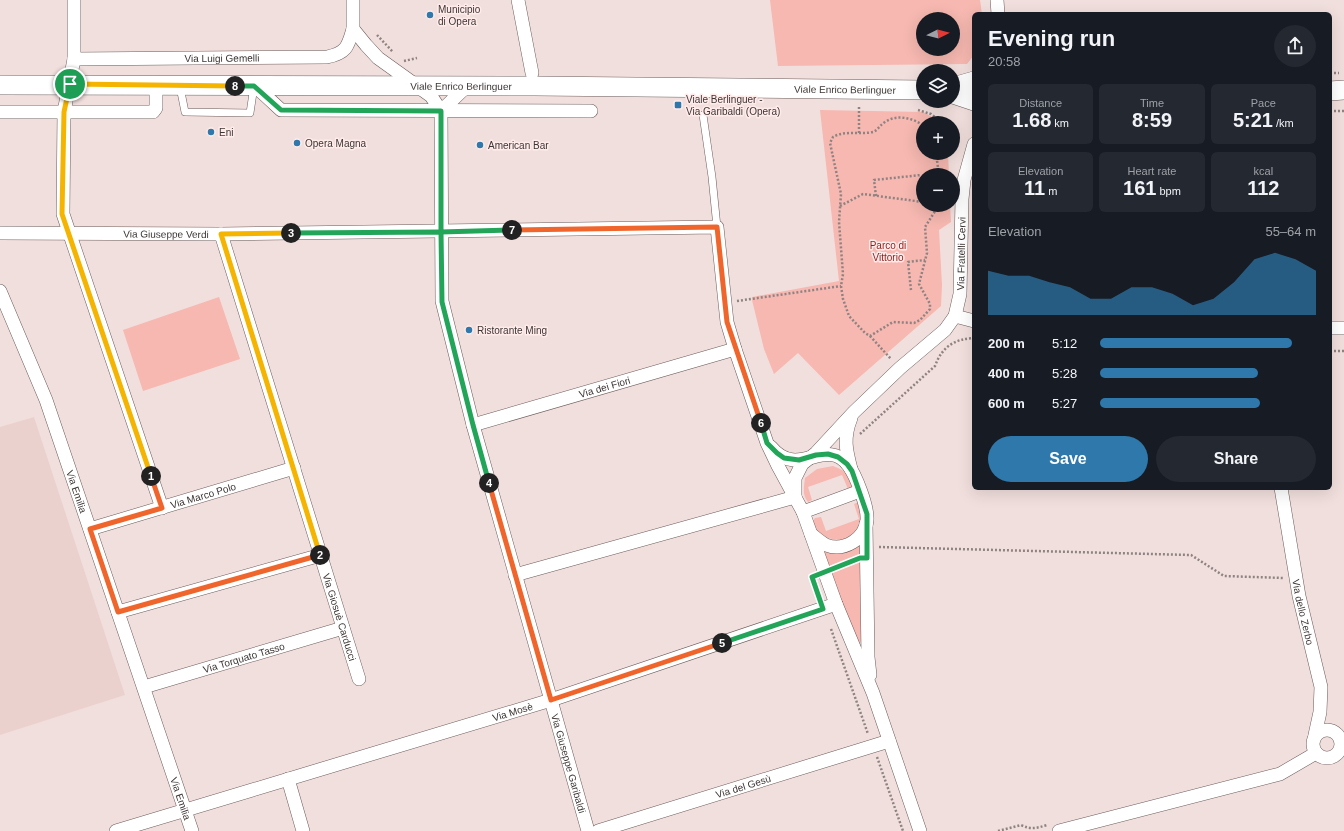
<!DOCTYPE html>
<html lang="en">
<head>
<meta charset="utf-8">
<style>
  :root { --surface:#171b24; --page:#242831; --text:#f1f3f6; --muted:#9ea1a6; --accent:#2e78ab }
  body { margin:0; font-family:Arial,sans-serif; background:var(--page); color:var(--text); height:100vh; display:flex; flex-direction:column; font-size:15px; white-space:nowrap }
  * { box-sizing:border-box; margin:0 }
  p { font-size:13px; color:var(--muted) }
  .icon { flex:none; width:22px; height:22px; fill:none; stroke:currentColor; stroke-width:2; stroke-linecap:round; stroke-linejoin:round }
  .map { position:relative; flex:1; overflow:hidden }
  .sheet { position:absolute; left:972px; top:12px; width:360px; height:478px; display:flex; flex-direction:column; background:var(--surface); border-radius:6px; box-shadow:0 4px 16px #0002 }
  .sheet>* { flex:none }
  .needle { width:26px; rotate:84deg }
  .buttons { position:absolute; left:916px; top:12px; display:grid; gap:8px }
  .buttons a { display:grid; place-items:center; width:44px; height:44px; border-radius:50%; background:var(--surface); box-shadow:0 4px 16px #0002; font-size:20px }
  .pin { position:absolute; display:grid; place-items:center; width:34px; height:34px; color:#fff; margin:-17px; border:2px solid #fff; border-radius:50%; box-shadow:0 1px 4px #0007 }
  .km { position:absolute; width:20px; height:20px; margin:-10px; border-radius:50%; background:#222; color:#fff; font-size:11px; line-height:20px; text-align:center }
  .round { display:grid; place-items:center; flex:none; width:42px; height:42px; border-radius:21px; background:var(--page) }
  .summary { display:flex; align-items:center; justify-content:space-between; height:68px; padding:0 16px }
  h1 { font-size:22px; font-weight:800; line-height:30px }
  .stats { display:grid; grid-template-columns:repeat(3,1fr); gap:6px; height:68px; padding:4px 16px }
  .stats div { display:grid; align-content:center; border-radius:6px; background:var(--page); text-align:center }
  .stats b { font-size:20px; font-weight:800 }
  .stats small { font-size:11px; font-weight:400 }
  .stats p { font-size:11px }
  .chart { height:112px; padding:8px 16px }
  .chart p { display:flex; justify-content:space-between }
  .chart svg { width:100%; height:72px; margin-top:4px; fill:var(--accent); opacity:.7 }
  .primary-button { display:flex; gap:8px; margin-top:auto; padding:8px 16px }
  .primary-button a { flex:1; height:46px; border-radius:24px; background:var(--accent); color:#fff; font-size:16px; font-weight:800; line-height:46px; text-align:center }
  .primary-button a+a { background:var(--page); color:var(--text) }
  ul { padding:0 16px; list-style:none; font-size:13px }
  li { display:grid; grid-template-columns:64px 48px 1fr; align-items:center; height:30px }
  li i { height:10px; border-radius:5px; background:var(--accent) }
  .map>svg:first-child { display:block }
  .built { fill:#ebd1ce }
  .green { fill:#f6b8b0; fill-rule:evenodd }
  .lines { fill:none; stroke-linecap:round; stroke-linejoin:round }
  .lane-casing { stroke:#6c5c5a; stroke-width:8 }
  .street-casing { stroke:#6c5c5a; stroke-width:14 }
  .secondary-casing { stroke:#6c5c5a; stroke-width:20 }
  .path { stroke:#8f8382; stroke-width:2.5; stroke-dasharray:2 2; stroke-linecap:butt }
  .lane { stroke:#fff; stroke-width:7 }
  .street { stroke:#fff; stroke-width:13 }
  .secondary { stroke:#fff; stroke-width:19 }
  .split-1-casing { stroke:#fff; stroke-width:8 }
  .split-2-casing { stroke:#fff; stroke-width:8 }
  .split-3-casing { stroke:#fff; stroke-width:8 }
  .split-4-casing { stroke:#fff; stroke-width:8 }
  .split-5-casing { stroke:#fff; stroke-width:8 }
  .split-6-casing { stroke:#fff; stroke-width:8 }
  .split-7-casing { stroke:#fff; stroke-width:8 }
  .split-8-casing { stroke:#fff; stroke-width:8 }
  .split-9-casing { stroke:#fff; stroke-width:8 }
  .split-1 { stroke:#f5b400; stroke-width:5 }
  .split-2 { stroke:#f0652b; stroke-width:5 }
  .split-3 { stroke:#f5b400; stroke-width:5 }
  .split-4 { stroke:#22a559; stroke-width:5 }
  .split-5 { stroke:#f0652b; stroke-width:5 }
  .split-6 { stroke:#22a559; stroke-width:5 }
  .split-7 { stroke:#f0652b; stroke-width:5 }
  .split-8 { stroke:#22a559; stroke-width:5 }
  .split-9 { stroke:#f5b400; stroke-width:5 }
  .poi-dot { fill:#2e78ab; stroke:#ffecea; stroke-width:1.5 }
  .labels { text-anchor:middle; stroke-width:3; stroke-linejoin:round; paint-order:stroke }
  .poi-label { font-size:10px; fill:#3d3635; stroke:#ffecea; text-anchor:start }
  .street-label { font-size:10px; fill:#3d3635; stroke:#ffecea }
  .park-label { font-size:10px; fill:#901d1b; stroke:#ffecea }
</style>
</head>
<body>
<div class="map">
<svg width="1344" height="831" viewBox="0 0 1344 831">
  <rect width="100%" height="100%" fill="#f1dfdd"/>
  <polygon class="built" points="34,417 125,695 0,735 0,427"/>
  <g class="green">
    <path d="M770 0H980L982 14H974V55L967 64 778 66ZM923 19H953V49H923Z"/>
    <polygon points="820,110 923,112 938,120 940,123 923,123 923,153 948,153 949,175 923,175 923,205 950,205 951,222 939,230 942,285 941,306 839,395 798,353 774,374 764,349 752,300 752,297 839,281"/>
    <polygon points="219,297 240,359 143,391 123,330"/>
    <path d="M833 466C846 471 847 473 853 486L851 488 848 489 842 475 808 487 812 500 808 502C802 495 804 487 805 478L817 469Z"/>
    <path d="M860 501C860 508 863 520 860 526 852 546 819 544 813 521L815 518 821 517 826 531 859 519 854 504Z"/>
    <path d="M862 543 861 556 830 568 824 552 825 550C839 552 851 552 862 543Z"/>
    <polygon points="855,562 862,562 862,639 859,645 853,635 832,573"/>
  </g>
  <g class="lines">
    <g class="lane-casing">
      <g id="lane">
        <polyline points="180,87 185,112 250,113 254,86"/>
        <polyline points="703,115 712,177 717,227"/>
      </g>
    </g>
    <g class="street-casing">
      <g id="street">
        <polyline points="74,0 74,59 64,112 63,214 162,508"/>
        <path id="s1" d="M353 0V29L366 45 378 58 431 96 441 111 442 301 473 425 588 831"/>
        <polyline points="518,0 532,73"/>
        <polyline points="997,0 998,14"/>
        <path id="s2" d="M74 59 327 57C347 53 348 46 353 29"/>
        <polyline points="255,86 281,110 591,111"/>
        <polyline points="441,111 467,86"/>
        <polyline points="0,112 153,112 156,108 156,85"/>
        <path id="s3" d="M0 233 221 234 717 227 727 322 735 349 767 443 778 466 803 512 836 604 873 693 920 831"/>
        <path id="s4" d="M221 234 359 679"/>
        <path id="s5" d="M0 291 46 400 192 831"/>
        <polyline points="955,316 974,321"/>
        <polyline points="1330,328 1344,328"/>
        <path id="s6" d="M473 425 735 349"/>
        <path d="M771 447C798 480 826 436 848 465 856 475 868 507 867 520 865 539 844 552 826 545 820 542 816 538 811 534"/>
        <path d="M851 469C846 450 843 438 851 418"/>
        <path id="s7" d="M1281 488 1299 596 1321 687 1320 712 1315 735"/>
        <path id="s8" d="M795 495V478L802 464 816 453 854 412 900 368 945 330 955 316 960 294 962 199 964 180 974 144"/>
        <polyline points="803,512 860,491"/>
        <polyline points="866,524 868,657 870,675"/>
        <path id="s9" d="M90 529 294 468"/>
        <polyline points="515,575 795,497"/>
        <polyline points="118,612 321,555"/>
        <path id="s10" d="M144 687 343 628"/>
        <circle cx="1327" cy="744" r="14"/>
        <polyline points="288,779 303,831"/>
        <path id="s11" d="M116 831 551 700 836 604"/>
        <path id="s12" d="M598 831 889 741"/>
        <polyline points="1059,831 1280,774 1316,753"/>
      </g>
    </g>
    <g class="secondary-casing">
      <g id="secondary">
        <path id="s13" d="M0 85 535 86 923 90"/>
        <polyline points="953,87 974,81"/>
        <polyline points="1330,91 1344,90"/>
        <polyline points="953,94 974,101"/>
      </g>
    </g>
    <g class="path">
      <polyline points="377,35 393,52"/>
      <polyline points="404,61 417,58"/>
      <polyline points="1330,73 1339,73"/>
      <polyline points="918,110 931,114 942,123"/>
      <polyline points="1330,111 1344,111"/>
      <path d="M923 125C912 118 897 114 885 122 880 125 878 130 873 132 859 135 845 130 833 137L830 143 841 194 839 222 843 274 841 286 843 299 849 316 865 333 870 336 893 322 914 323 920 320 930 309V304L919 284 927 253 925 227 939 205"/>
      <polyline points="859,133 859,107"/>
      <polyline points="936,153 939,175"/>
      <polyline points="876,196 874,180 921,175"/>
      <polyline points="840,206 863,194 923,202"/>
      <polyline points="911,290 908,262 925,260"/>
      <polyline points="737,301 841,286"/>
      <polyline points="870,336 891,359"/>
      <polyline points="1330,351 1344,351"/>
      <path d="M860 434 935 366C942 347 954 339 974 338"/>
      <polyline points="879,547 1191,555 1224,576 1284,578"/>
      <polyline points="835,568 854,560"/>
      <polyline points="831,629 868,734"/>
      <polyline points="877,757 903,831"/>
      <path d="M998 831 1021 825C1031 830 1037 828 1047 825"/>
    </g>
    <use href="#lane" class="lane"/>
    <use href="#street" class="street"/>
    <use href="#secondary" class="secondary"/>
  </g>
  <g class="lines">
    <g class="split-1-casing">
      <polyline id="split-1" points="70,84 64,112 62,214 151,476"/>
    </g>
    <g class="split-2-casing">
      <polyline id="split-2" points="151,476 162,508 90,529 118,612 320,555"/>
    </g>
    <g class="split-3-casing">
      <polyline id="split-3" points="291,233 221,234 320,555"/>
    </g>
    <g class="split-4-casing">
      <polyline id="split-4" points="291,233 441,232 442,302 473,425 489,483"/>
    </g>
    <g class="split-5-casing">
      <polyline id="split-5" points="489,483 551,700 722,643"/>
    </g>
    <g class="split-6-casing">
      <polyline id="split-6" points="722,643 823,609 812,577 860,558 867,558 867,514 852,471 847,464 838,457 828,454 816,455 799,460 784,458 777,453 767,443 761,423"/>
    </g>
    <g class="split-7-casing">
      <polyline id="split-7" points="512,230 717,227 727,322 761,423"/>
    </g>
    <g class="split-8-casing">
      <polyline id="split-8" points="235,86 254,86 281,110 441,111 441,232 512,230"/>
    </g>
    <g class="split-9-casing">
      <polyline id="split-9" points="70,84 235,86"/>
    </g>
    <use href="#split-1" class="split-1"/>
    <use href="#split-2" class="split-2"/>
    <use href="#split-3" class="split-3"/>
    <use href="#split-4" class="split-4"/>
    <use href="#split-5" class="split-5"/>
    <use href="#split-6" class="split-6"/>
    <use href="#split-7" class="split-7"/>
    <use href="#split-8" class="split-8"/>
    <use href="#split-9" class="split-9"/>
  </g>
  <g class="poi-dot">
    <circle cx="430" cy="15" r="4"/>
    <rect x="674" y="101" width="8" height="8" rx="2"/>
    <circle cx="211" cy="132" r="4"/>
    <circle cx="297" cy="143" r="4"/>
    <circle cx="480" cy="145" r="4"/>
    <circle cx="469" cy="330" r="4"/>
  </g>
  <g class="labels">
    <g class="poi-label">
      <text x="438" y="13">Municipio<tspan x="438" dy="12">di Opera</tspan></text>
      <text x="686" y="103">Viale Berlinguer -<tspan x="686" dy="12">Via Garibaldi (Opera)</tspan></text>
      <text x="219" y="136">Eni</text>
      <text x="305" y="147">Opera Magna</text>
      <text x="488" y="149">American Bar</text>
      <text x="477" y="334">Ristorante Ming</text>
    </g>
    <g class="street-label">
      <text dy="4" stroke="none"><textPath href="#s2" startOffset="148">Via Luigi Gemelli</textPath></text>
      <text dy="4" stroke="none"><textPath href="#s13" startOffset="461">Viale Enrico Berlinguer</textPath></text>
      <text dy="4" stroke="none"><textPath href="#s13" startOffset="845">Viale Enrico Berlinguer</textPath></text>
      <text dy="4" stroke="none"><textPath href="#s3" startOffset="166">Via Giuseppe Verdi</textPath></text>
      <text dy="4" stroke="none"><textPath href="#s8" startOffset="309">Via Fratelli Cervi</textPath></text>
      <text dy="4" stroke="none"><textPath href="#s6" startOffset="137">Via dei Fiori</textPath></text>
      <text dy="4" stroke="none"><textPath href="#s5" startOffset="215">Via Emilia</textPath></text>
      <text dy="4" stroke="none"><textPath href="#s9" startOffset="118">Via Marco Polo</textPath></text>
      <text dy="4" stroke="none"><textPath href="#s7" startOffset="126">Via dello Zerbo</textPath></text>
      <text dy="4" stroke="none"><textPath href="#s4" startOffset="401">Via Giosuè Carducci</textPath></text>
      <text dy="4" stroke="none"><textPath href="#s10" startOffset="104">Via Torquato Tasso</textPath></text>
      <text dy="4" stroke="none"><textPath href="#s11" startOffset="414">Via Mosè</textPath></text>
      <text dy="4" stroke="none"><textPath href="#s1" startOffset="820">Via Giuseppe Garibaldi</textPath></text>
      <text dy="4" stroke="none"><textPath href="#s12" startOffset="152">Via del Gesù</textPath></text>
      <text dy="4" stroke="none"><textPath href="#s5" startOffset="539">Via Emilia</textPath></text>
    </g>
    <g class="park-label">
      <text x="888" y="249">Parco di<tspan x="888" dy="12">Vittorio</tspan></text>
    </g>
  </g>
</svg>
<div class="buttons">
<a><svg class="needle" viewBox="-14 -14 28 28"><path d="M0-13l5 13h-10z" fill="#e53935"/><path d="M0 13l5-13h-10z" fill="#9ea1a6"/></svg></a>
<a><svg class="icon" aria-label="layers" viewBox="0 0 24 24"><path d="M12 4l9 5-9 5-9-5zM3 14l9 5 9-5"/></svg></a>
<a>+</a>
<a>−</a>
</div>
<div class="pin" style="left:70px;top:84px;background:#1e9e55"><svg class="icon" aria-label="arrive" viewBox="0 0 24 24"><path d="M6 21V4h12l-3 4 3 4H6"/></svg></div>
<b class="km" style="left:151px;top:476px">1</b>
<b class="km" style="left:320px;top:555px">2</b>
<b class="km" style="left:291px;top:233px">3</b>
<b class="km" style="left:489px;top:483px">4</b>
<b class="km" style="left:722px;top:643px">5</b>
<b class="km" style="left:761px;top:423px">6</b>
<b class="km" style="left:512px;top:230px">7</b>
<b class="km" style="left:235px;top:86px">8</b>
<section class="sheet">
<div class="summary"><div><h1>Evening run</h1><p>20:58</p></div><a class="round"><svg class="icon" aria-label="share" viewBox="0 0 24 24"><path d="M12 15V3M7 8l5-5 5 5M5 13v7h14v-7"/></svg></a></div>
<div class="stats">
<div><p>Distance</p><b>1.68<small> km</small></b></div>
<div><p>Time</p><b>8:59</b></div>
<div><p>Pace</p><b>5:21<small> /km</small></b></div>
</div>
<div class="stats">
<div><p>Elevation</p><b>11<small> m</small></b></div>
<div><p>Heart rate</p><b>161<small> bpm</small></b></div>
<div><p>kcal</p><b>112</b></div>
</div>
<div class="chart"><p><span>Elevation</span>55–64 m</p>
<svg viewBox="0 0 160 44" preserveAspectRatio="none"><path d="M0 44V17L10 20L20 20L30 24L40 27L50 34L60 34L70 27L80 27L90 31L100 38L110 34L120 24L130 10L140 6L150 10L160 17V44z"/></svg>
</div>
<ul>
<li><b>200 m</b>5:12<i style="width:89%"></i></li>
<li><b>400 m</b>5:28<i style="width:73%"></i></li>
<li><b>600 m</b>5:27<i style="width:74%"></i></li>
</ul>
<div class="primary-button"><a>Save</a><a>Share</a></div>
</section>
</div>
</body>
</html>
